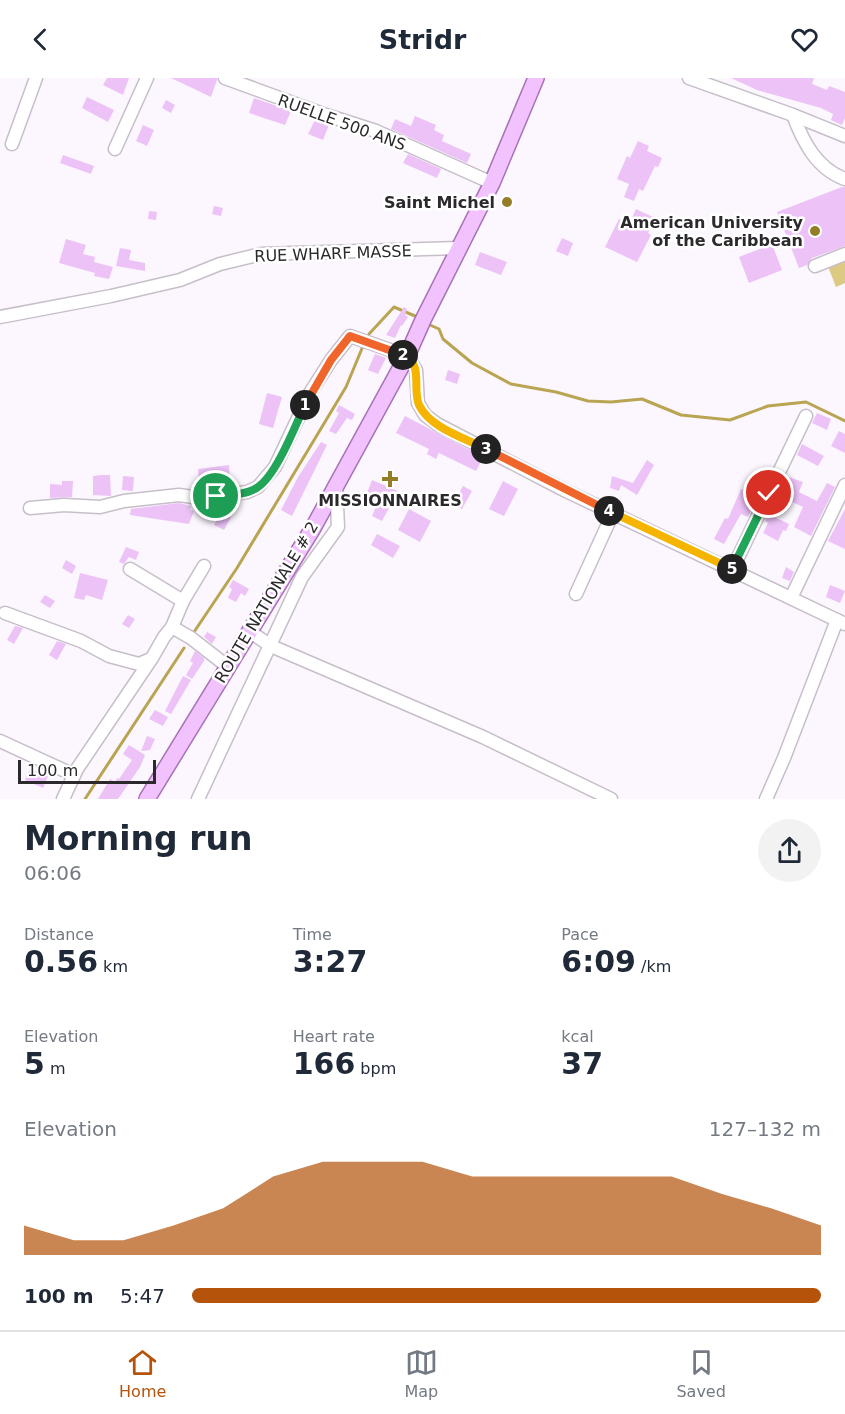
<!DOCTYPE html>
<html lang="en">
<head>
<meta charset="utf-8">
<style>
  :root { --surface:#fff; --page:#f2f2f3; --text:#1f2937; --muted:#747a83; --line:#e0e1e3; --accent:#b45309 }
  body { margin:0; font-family:"DejaVu Sans",sans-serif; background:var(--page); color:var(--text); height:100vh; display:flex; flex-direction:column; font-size:22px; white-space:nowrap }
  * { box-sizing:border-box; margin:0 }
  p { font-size:20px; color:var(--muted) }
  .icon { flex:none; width:33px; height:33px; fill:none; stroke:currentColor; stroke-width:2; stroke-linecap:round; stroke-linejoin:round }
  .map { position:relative; height:721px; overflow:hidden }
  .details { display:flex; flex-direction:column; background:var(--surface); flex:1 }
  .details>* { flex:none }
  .scale { position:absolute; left:18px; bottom:15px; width:138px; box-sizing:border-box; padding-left:6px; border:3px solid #2c292d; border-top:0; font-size:16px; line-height:21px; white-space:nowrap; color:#2c292d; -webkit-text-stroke:4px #fff; paint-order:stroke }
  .pin { position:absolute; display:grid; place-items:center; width:51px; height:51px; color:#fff; margin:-26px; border:3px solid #fff; border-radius:50%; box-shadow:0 2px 6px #0007 }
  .km { position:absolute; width:30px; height:30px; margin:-15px; border-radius:50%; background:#222; color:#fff; font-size:16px; line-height:30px; text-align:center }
  .round { display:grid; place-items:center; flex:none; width:63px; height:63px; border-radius:32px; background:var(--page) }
  .summary { display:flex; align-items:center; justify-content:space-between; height:102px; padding:0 24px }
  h1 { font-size:33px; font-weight:700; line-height:45px }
  .metrics { display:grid; grid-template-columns:repeat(3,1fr); gap:9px; height:102px; padding:6px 24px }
  .metrics div { display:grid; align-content:center }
  .metrics b { font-size:30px; font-weight:700 }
  .metrics small { font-size:16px; font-weight:400 }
  .metrics p { font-size:16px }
  .chart { height:168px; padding:12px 24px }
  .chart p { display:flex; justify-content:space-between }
  .chart svg { width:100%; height:108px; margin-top:6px; fill:var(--accent); opacity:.7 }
  ul { padding:0 24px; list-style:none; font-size:20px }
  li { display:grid; grid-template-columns:96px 72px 1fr; align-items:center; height:45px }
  li i { height:15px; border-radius:8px; background:var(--accent) }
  header { display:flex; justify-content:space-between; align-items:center; height:78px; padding:0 24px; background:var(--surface); font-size:27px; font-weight:700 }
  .tabs { display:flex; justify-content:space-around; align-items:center; height:84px; border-top:2px solid var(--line); background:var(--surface); font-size:16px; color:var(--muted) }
  .tabs a { display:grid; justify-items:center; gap:3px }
  .tabs .active { color:var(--accent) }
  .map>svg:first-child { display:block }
  .garden { fill:#dcc982 }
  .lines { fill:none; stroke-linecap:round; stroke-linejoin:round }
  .stream { stroke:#b9a452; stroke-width:3 }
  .building { fill:#ecc2f7 }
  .minor-casing { stroke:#c7beca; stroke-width:15 }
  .major-casing { stroke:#a772b5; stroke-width:18 }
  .minor { stroke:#fff; stroke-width:12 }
  .major { stroke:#f2c2fe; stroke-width:15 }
  .split-1-casing { stroke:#fff; stroke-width:12 }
  .split-2-casing { stroke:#fff; stroke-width:12 }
  .split-3-casing { stroke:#fff; stroke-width:12 }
  .split-4-casing { stroke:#fff; stroke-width:12 }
  .split-5-casing { stroke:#fff; stroke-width:12 }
  .split-6-casing { stroke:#fff; stroke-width:12 }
  .split-1 { stroke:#22a559; stroke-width:8 }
  .split-2 { stroke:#f0652b; stroke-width:8 }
  .split-3 { stroke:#f5b400; stroke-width:8 }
  .split-4 { stroke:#f0652b; stroke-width:8 }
  .split-5 { stroke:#f5b400; stroke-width:8 }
  .split-6 { stroke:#22a559; stroke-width:8 }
  .poi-dot { fill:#937e25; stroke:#fff; stroke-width:2 }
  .labels { text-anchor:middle; stroke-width:5; stroke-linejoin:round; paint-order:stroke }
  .street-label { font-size:16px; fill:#2c292d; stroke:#fff }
  .poi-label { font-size:16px; font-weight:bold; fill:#2c292d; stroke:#fff; text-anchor:end }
</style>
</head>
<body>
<header><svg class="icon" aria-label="back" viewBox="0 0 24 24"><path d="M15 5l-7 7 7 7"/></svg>Stridr<svg class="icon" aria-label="heart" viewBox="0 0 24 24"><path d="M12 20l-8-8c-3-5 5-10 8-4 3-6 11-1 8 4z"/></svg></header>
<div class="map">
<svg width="845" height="721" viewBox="0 0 845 721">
  <rect width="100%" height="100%" fill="#fcf7fe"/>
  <polygon class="garden" points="845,179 845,205 836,209 827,186"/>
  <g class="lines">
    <g class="stream">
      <polyline points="430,247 439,251 443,261 472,285 511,306 556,314 588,323 611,324 642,321 681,337 730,342 768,328 806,324 845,343"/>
      <polyline points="369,256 394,229 415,238"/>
      <polyline points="194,554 237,490 346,309 363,268"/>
      <polyline points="85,721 184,570"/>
    </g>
  </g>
  <g class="building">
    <polygon points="107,0 129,0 123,17 103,7"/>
    <polygon points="171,0 217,0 217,2 211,19"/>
    <polygon points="731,0 814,0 812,6 827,12 829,8 845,14 845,40 842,47 831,42 833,36 821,30 757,12"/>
    <polygon points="87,19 114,32 108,44 82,30"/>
    <polygon points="254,20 291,33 285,47 249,35"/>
    <polygon points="166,22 175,27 171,35 162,30"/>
    <polygon points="415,38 436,47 434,52 444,57 442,63 471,76 467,85 391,51 395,41 411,48"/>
    <polygon points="315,42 329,47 323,62 308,56"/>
    <polygon points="143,47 154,52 147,68 136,63"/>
    <polygon points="638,63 649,68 647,73 662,80 658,89 655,88 643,113 639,111 634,123 624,119 629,106 617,101 627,78 630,80"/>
    <polygon points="408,76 441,91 437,100 403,85"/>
    <polygon points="63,77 94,88 91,96 60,85"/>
    <polygon points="842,109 845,109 845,168 812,180 807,187 799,190 777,134"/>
    <polygon points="214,128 223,130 221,138 212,136"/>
    <polygon points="636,131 655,140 648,155 651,157 637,184 605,169 619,141 629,146"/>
    <polygon points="149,133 157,134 156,142 148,141"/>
    <polygon points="562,160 573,165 568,178 556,173"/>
    <polygon points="66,161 86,167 83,176 95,179 94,184 113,189 109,201 94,198 95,195 59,185"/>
    <polygon points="772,166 782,192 749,205 739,179"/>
    <polygon points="120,170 131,172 129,182 145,185 145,193 116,188"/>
    <polygon points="480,174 507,184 501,197 475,187"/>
    <polygon points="404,229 407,231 405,237 408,239 402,248 401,247 395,260 386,257"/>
    <polygon points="375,276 386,280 378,296 368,292"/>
    <polygon points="448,292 460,296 457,306 445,302"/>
    <polygon points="267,315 282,319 273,350 259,346"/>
    <polygon points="339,327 355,336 352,342 347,340 336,356 329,353 339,335 336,333"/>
    <polygon points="817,335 831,341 827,352 812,345"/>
    <polygon points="405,338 483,379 476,393 439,375 436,381 427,376 429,371 396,355"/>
    <polygon points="839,353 845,356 845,375 831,368"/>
    <polygon points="321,364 327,367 292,438 281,432 298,399"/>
    <polygon points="802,366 824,378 818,388 797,377"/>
    <polygon points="647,382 654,387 637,417 621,407 619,413 610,410 612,398 633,405"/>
    <polygon points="229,387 230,406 199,410 198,391"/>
    <polygon points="762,393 769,396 748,439 741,436 724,466 714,461 725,440 728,441 741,411 743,412 745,406 753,410"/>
    <polygon points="101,397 110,397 111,418 93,417 93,398"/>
    <polygon points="123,398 134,399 133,413 122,412"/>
    <polygon points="786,398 803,404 799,414 817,423 827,405 835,409 811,458 794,449 803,429 777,417"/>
    <polygon points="372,402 398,413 382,443 372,438 375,431 370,428 375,419 367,415"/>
    <polygon points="62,403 73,403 72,419 50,420 50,406 62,407"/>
    <polygon points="503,403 518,411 504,438 489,431"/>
    <polygon points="463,408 472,413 462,431 453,426"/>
    <polygon points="179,425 191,428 190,432 194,433 189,446 130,437 131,431"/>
    <polygon points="409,431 431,443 420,464 398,452"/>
    <polygon points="845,431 845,471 828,463"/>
    <polygon points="221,434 231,439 224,452 214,447"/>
    <polygon points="768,436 789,446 786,453 783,452 778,463 763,455 768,445 765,443"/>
    <polygon points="377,456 400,468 393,480 371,467"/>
    <polygon points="126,469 139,474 136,482 129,479 124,486 119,484"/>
    <polygon points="66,482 76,488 72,496 62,490"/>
    <polygon points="786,489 794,494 790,503 782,500"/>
    <polygon points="80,495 108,502 102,522 86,517 84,522 74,520"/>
    <polygon points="233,502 249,511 245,518 241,515 236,524 228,520 232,511 229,509"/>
    <polygon points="830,507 845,513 840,525 826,519"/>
    <polygon points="45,517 55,523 50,530 40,524"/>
    <polygon points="128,537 135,541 129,550 122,546"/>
    <polygon points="15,548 23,550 14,566 7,562"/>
    <polygon points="207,554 216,559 212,566 204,559"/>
    <polygon points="57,563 66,566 57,582 49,577"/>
    <polygon points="195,573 204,580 204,583 192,601 186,597 193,585 190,583"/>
    <polygon points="183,598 191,602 171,636 165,633"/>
    <polygon points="155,632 168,639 163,648 149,641"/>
    <polygon points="147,658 155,661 150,672 141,673"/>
    <polygon points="129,667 145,677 140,689 118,721 98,721 110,701 115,704 117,700 119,701 132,682 123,676"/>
    <polygon points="30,691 48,698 43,710 25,702"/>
  </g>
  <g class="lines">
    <g class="minor-casing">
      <g id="minor">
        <polyline points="225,0 326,37 376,53 492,105"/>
        <polyline points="689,0 793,37 845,58"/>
        <path d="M793 37C803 64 817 91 845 101"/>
        <polyline points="12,66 36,0"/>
        <polyline points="115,71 147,0"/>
        <polyline points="815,188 845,176"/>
        <polyline points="0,239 111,218 180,202 220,186 261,176 458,170"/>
        <polyline points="30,430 64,427 100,429 124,423 179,417 199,420 247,414 258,409 275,389 310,315 331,282 350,258 407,278 416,292 418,325 425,337 437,346 564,412 845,546"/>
        <polyline points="130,491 183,523"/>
        <polyline points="732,492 806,338"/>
        <polyline points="576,516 613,435"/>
        <polyline points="791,520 845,407"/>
        <polyline points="5,535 81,563 109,578 139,586 151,581"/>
        <polyline points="172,549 191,560 227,588"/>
        <polyline points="249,553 271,568 483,659 611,721"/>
        <polyline points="0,663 74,697"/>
        <polyline points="63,721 77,691 152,580 164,559 172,549 183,523 204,488"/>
        <polyline points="198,721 302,499 338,449 336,406"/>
        <polyline points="766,721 784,680 837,542"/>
      </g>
    </g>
    <g class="major-casing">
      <polyline id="major" points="147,721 313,450 407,278 423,242 492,105 536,0"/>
    </g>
    <use href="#minor" class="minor"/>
    <use href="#major" class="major"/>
  </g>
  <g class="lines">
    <g class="split-1-casing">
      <path id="split-1" d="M216 418C229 417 247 417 258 409 277 396 295 348 305 327"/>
    </g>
    <g class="split-2-casing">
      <polyline id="split-2" points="305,327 331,282 350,258 403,277"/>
    </g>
    <g class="split-3-casing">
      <path id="split-3" d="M403 277C424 285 412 312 419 327 430 350 465 360 486 371"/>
    </g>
    <g class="split-4-casing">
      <polyline id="split-4" points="486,371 609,433"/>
    </g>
    <g class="split-5-casing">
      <polyline id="split-5" points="609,433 732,491"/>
    </g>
    <g class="split-6-casing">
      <polyline id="split-6" points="732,491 769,415"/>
    </g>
    <use href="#split-1" class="split-1"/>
    <use href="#split-2" class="split-2"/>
    <use href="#split-3" class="split-3"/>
    <use href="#split-4" class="split-4"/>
    <use href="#split-5" class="split-5"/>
    <use href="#split-6" class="split-6"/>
  </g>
  <g class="poi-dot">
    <circle cx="507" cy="124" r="6"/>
    <circle cx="815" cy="153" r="6"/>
    <path d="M387 392h6v6h6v6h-6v6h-6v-6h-6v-6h6z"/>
  </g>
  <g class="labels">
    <g class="street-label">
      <text transform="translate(342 44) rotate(20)" y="6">RUELLE 500 ANS</text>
      <text transform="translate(333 175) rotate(-2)" y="6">RUE WHARF MASSE</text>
      <text transform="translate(266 524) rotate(-59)" y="6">ROUTE NATIONALE # 2</text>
    </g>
    <g class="poi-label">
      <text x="495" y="130">Saint Michel</text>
      <text x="803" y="150">American University<tspan x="803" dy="18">of the Caribbean</tspan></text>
      <text x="390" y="428" text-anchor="middle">MISSIONNAIRES</text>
    </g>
  </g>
</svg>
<div class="scale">100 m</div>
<div class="pin" style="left:216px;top:418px;background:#1e9e55"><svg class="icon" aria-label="arrive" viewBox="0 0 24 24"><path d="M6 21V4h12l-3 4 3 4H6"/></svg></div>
<div class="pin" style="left:769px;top:415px;background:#d93025"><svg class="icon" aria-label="check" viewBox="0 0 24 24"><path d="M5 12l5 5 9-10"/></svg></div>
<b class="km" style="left:305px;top:327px">1</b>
<b class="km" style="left:403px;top:277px">2</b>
<b class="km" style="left:486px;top:371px">3</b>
<b class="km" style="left:609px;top:433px">4</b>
<b class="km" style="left:732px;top:491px">5</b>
</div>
<section class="details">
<div class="summary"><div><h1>Morning run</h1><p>06:06</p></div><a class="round"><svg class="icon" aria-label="share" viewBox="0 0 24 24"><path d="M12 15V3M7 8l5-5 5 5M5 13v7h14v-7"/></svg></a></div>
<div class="metrics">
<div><p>Distance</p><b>0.56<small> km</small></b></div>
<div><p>Time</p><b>3:27</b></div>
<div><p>Pace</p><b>6:09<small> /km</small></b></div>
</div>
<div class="metrics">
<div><p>Elevation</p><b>5<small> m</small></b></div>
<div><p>Heart rate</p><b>166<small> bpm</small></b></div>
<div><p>kcal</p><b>37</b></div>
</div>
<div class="chart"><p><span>Elevation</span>127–132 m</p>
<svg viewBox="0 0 160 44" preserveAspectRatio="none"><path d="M0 44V32L10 38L20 38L30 32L40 25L50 12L60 6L70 6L80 6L90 12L100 12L110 12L120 12L130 12L140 19L150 25L160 32V44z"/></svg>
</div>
<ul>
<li><b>100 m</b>5:47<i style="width:100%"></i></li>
</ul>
</section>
<nav class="tabs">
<a class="active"><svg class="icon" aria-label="home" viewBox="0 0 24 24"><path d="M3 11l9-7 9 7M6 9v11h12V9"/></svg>Home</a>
<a><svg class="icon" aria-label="map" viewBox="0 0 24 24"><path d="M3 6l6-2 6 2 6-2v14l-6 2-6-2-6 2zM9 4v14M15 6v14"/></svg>Map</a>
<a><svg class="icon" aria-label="saved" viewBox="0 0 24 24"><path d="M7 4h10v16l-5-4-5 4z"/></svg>Saved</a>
</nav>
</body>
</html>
